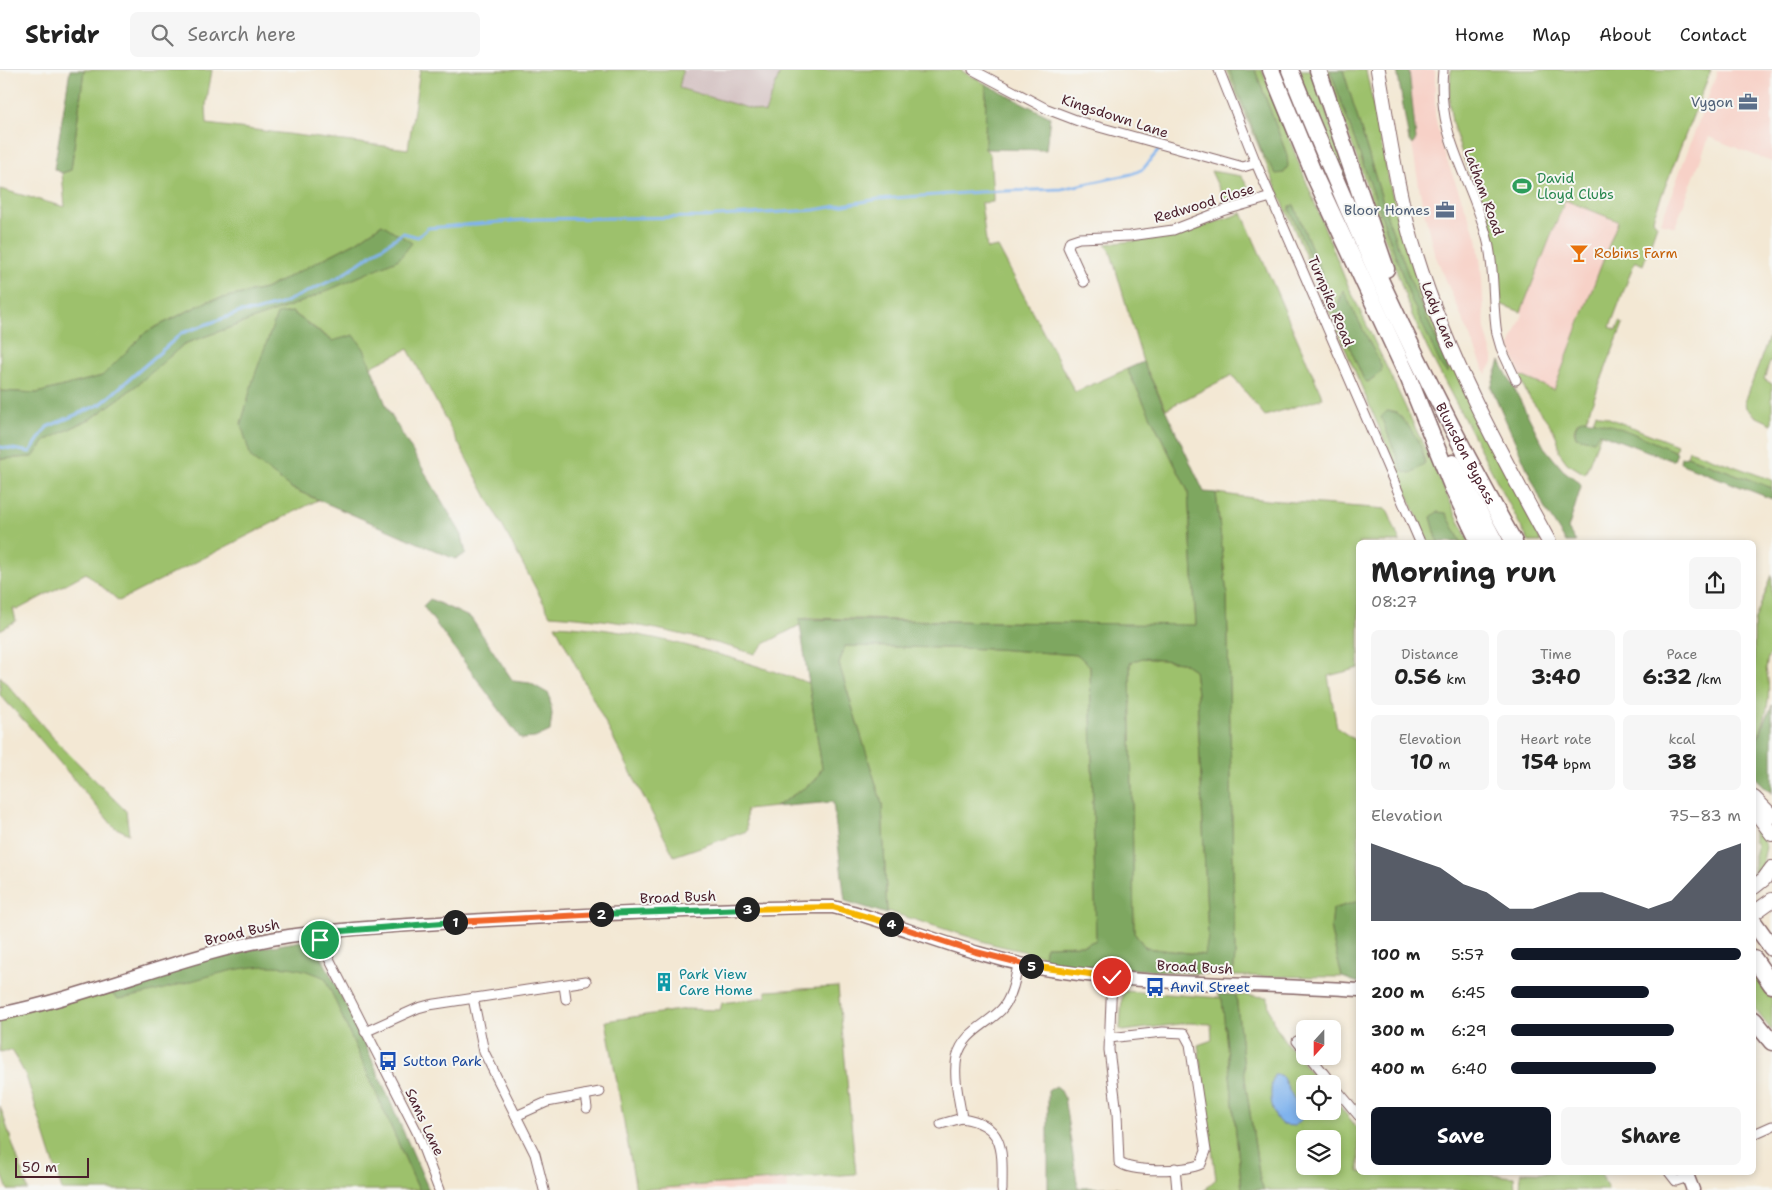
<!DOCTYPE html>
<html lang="en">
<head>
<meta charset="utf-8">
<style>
  :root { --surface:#fff; --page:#f6f6f6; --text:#222; --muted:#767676; --line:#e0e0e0; --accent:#111827 }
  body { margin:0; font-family:"Shantell Sans",sans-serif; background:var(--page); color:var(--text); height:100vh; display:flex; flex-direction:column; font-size:19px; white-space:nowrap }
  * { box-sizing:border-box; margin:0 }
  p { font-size:16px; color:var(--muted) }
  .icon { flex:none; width:28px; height:28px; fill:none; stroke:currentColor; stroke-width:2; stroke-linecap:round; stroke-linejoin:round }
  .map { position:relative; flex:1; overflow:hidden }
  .sheet { position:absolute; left:1356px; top:470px; width:400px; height:635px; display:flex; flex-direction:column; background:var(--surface); border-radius:8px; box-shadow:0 2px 8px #0003 }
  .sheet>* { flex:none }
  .needle { width:32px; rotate:201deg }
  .controls { position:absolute; left:1296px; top:950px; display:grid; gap:10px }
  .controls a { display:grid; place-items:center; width:45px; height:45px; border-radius:8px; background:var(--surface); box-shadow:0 2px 8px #0003; font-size:25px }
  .scale { position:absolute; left:15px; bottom:12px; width:74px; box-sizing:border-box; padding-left:5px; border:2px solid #4a1f2b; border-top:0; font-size:14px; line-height:18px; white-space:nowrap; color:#4a1f2b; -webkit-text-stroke:4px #f6f6f2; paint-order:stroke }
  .pin { position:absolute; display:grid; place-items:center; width:42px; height:42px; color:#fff; margin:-21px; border:2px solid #fff; border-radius:50%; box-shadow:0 1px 5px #0007 }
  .km { position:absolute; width:25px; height:25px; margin:-12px; border-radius:50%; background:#222; color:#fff; font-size:14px; line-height:25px; text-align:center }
  .round { display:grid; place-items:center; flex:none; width:52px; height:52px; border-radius:8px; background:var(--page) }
  .head { display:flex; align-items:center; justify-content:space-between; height:85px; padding:0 15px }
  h1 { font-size:28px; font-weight:700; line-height:38px }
  .figures { display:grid; grid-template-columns:repeat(3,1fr); gap:8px; height:85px; padding:5px 15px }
  .figures div { display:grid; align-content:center; border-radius:8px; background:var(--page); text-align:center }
  .figures b { font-size:21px; font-weight:700 }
  .figures small { font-size:14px; font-weight:400 }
  .figures p { font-size:14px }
  .chart { height:140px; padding:10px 15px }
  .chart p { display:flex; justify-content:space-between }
  .chart svg { width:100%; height:90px; margin-top:5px; fill:var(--accent); opacity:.7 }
  .button { display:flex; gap:10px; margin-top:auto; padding:10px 15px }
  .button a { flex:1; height:58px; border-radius:8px; background:var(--accent); color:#fff; font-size:20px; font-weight:700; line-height:58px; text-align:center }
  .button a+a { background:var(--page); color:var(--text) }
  ul { padding:0 15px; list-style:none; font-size:16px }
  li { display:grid; grid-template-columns:80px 60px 1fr; align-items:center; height:38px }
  li i { height:12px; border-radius:6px; background:var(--accent) }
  header { display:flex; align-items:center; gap:30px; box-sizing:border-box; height:70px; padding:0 25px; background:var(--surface); border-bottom:1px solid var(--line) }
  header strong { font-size:24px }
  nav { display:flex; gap:28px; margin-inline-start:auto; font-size:18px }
  .search { width:350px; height:45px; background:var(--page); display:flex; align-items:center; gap:12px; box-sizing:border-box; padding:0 18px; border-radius:8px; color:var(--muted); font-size:19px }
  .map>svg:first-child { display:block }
  .built { fill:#f7d1c7 }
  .industrial { fill:#d2bfc0 }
  .green { fill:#9dc16c; stroke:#74704c; fill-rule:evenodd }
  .forest { fill:#7ea760; stroke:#646346; fill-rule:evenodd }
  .water { fill:#80b3ed; stroke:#65698c }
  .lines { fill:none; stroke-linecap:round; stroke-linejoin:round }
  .stream { stroke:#80b3ed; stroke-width:3 }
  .street-casing { stroke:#856566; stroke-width:11 }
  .secondary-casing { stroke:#856566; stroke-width:15 }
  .primary-casing { stroke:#856566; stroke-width:16 }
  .highway-casing { stroke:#856566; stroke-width:19 }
  .street { stroke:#fff; stroke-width:9 }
  .secondary { stroke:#fff; stroke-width:12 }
  .primary { stroke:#fff; stroke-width:14 }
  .highway { stroke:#fff; stroke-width:16 }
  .split-1-casing { stroke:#fff; stroke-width:10 }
  .split-2-casing { stroke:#fff; stroke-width:10 }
  .split-3-casing { stroke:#fff; stroke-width:10 }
  .split-4-casing { stroke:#fff; stroke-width:10 }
  .split-5-casing { stroke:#fff; stroke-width:10 }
  .split-6-casing { stroke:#fff; stroke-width:10 }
  .split-1 { stroke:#22a559; stroke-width:6 }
  .split-2 { stroke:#f0652b; stroke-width:6 }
  .split-3 { stroke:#22a559; stroke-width:6 }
  .split-4 { stroke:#f5b400; stroke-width:6 }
  .split-5 { stroke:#f0652b; stroke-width:6 }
  .split-6 { stroke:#f5b400; stroke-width:6 }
  .labels { text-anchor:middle; stroke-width:4; stroke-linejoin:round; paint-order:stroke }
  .service-label { font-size:14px; fill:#4e5e75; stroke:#f6f6f2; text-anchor:end }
  .street-label { font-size:14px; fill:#4a1f2b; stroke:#f6f6f2 }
  .leisure-label { font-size:14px; fill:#27864d; stroke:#f6f6f2; text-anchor:start }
  .food-label { font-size:14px; fill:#c56008; stroke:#f6f6f2; text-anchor:start }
  .culture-label { font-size:14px; fill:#0d838f; stroke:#f6f6f2; text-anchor:start }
  .transit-label { font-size:14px; fill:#164399; stroke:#f6f6f2; text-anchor:start }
</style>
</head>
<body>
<header>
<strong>Stridr</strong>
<div class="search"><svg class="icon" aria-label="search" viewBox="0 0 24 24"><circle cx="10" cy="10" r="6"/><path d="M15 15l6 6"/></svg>Search here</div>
<nav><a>Home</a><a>Map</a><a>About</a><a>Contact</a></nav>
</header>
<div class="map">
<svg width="1772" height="1120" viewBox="0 0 1772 1120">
  <rect width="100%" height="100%" fill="#f6f6f2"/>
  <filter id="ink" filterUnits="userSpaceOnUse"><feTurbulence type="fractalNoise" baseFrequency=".02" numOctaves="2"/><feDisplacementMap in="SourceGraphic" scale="10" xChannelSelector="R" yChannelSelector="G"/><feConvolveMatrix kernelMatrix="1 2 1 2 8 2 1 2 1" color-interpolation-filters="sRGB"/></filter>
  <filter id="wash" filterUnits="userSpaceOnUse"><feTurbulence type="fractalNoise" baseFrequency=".0096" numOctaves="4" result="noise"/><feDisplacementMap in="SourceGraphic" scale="20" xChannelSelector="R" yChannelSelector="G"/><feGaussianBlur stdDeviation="1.12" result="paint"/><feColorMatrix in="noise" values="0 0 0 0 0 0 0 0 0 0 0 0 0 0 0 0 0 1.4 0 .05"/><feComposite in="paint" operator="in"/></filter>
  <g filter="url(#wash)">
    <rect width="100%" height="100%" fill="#f3e8d4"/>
    <g class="built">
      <polygon points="1409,0 1435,0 1435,45 1442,78 1477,168 1481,196 1485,259 1493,288 1493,293 1486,304 1434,182 1422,133 1412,75 1416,69"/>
      <polygon points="1718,0 1772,0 1772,92 1709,67 1675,157 1664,154 1661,152"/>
      <polygon points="1565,130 1618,151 1554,320 1521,306 1510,276 1523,244 1521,242"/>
      <polygon points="787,1109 788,1120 658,1120 657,1118"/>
    </g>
    <polygon class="industrial" points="683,0 781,0 765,43 679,18"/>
    <g class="green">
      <path d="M84 0H212L206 35 207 54 408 79 420 0H683L679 18 765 43 781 0H960L986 14 985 79 990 84 993 126V132L981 133 987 179 998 177 1075 322 1127 299 1188 421 1196 556 808 548 800 549V555L764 574 755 584C688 564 620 549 550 545L408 279 370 297 292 242 277 245 269 269 291 418 318 430 119 531 86 503 17 540 13 538 16 551 0 560V389L33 387 45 371 94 347 137 315 184 274 304 231 382 154 356 172 265 219 208 231 146 262 102 306 37 323 0 321V119L65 137 62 103 71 100Z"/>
      <path d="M1226 0H1229L1287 85 1255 0H1262L1345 209 1469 472H1461L1446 443 1431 447 1438 472H1428ZM1294 135 1337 241 1341 225 1381 302 1368 312 1364 310 1290 141ZM1387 342H1396C1409 356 1421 374 1425 393Z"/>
      <polygon points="1297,0 1313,0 1347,107 1345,109 1342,108"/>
      <polygon points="1326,0 1330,0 1410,227 1447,303 1449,300 1446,291 1414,220 1389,152 1343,0 1366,0 1390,116 1408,184 1424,228 1541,472 1529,472 1428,280 1412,245"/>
      <path d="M1451 0H1711L1654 145 1653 150 1657 155 1643 195 1635 191 1610 257 1617 260 1620 252 1623 254 1586 349 1577 352 1574 361 1576 367 1601 363 1585 404 1567 393 1559 382C1561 365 1544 347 1534 334 1528 327 1524 317 1520 309L1521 306 1554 320 1618 151 1565 130 1521 242 1500 234C1501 165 1470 116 1452 52L1449 32Z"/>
      <polygon points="1211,101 1241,106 1253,124 1222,137 1223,127"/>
      <polygon points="1242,143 1323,328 1265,346 1232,305 1166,339 1143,292 1110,180 1105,174 1173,167"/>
      <polygon points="1772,258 1772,293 1770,292 1764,309 1772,314 1772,354 1757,347 1746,338 1745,332"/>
      <polygon points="1596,343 1677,375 1675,382 1593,350"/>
      <polygon points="1689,380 1772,410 1772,418 1687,386"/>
      <polygon points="1216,423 1267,430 1387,439 1400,472 1359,472 1359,598 1328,606 1337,658 1359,673 1359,831 1333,839 1331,862 1342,907 1233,906 1235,886 1227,526"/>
      <path d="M1772 505V583L1768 587 1766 599C1772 622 1767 647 1757 670L1754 672V552Z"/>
      <path d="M555 555C648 560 722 584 809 613L822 698 815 711 775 737 746 740 747 761 674 786Z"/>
      <polygon points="845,576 995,579 1078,585 1090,596 1096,870 1085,875 1046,876 1044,886 992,874 887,841 882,734 839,594"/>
      <polygon points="1142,588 1182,592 1194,600 1197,623 1208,867 1206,885 1146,878 1134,863 1130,593"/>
      <polygon points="0,606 56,671 126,741 129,764 114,757 28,655 0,625"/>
      <polygon points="1754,753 1766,777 1762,795 1754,804 1754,785 1757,775 1754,771"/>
      <polygon points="312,878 419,1120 62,1120 26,1006 12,980 0,982 0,944 39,934 108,924 258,884"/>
      <polygon points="1754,904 1772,929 1772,961 1754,938"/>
      <polygon points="838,917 856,1104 636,1120 606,951 686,939 720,940 722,933 766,927 766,921"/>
      <polygon points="1125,921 1222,928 1242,1120 1204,1120 1216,1109 1198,975 1212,970 1211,954 1188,953 1123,961 1120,959 1122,926"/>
      <path d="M1236 925 1268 927C1267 959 1302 990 1320 1014H1305V1041H1332L1333 1028 1359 1060V1102H1457L1514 1107 1515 1120H1264L1260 1110 1246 1016ZM1305 1069H1332V1096H1305Z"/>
      <polygon points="0,1036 28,1120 8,1120 0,1099"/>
      <polygon points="1521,1102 1601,1103 1608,1120 1520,1120"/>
    </g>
    <g class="forest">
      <polygon points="70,0 84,0 71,100 62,103 54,99"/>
      <polygon points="1229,0 1255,0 1287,85 1288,96 1284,103 1276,104 1264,86"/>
      <polygon points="1330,0 1343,0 1389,152 1414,220 1446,291 1448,303 1442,298 1410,227"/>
      <polygon points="1397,0 1409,0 1416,70 1412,75 1409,71"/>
      <polygon points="986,14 1050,47 1046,80 985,79"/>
      <polygon points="1294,135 1337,241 1343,220 1381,295 1381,302 1368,312 1364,310 1290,141 1290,136"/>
      <polygon points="382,154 412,173 399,189 304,231 184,274 137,315 94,347 45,371 33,387 0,389 0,321 37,323 102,306 146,262 208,231 265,219 356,172"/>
      <polygon points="292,242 332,271 354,265 364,279 388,340 462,465 466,484 455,489 291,418 251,388 241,354 253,310 277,244"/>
      <polygon points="1500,291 1544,377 1563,400 1580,413 1581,417 1568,459 1576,472 1566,472 1545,439 1491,317"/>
      <path d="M1143 292 1204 422 1216 423 1227 526 1235 886 1233 906 1059 894 1043 890 1046 876 1084 875 1096 870 1090 596 1078 585 995 579 845 576 839 594 882 734 887 844 845 831 833 732 775 737 815 711 822 698 799 549 1196 555 1188 421 1127 299ZM1142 588 1182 592 1194 600 1197 623 1208 867 1205 885 1146 878 1134 863 1130 593Z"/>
      <path d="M1387 341 1396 342C1408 354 1426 377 1424 395L1411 403 1403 402 1381 347Z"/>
      <path d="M1582 349C1613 352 1643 368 1672 380L1677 383 1674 390H1671L1599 363 1594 371 1576 367C1574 359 1575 353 1582 349Z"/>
      <polygon points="1687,386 1772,418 1772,429 1682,394 1680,391 1681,387"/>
      <polygon points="1437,442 1446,443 1461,472 1438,472 1431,447"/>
      <polygon points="430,529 471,548 513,611 530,613 549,624 552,644 550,661 535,668 521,669 423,536"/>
      <polygon points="1772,635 1772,724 1754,706 1754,672 1757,670"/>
      <polygon points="1359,831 1359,913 1342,907 1331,862 1333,839"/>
      <path d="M301 871 312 874 321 886 362 967 429 1120H419L325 908C256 875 188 920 118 929L112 924C130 896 265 878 301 871Z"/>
      <polygon points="1217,924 1236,925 1246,1016 1260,1110 1264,1120 1242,1120 1222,929"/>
      <polygon points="1056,1016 1060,1019 1064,1027 1078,1118 1117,1117 1122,1120 1048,1120 1048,1021"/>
    </g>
    <path class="water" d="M1274 1005H1280L1283 1008 1301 1042 1302 1049 1295 1056 1283 1055C1269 1046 1269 1019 1274 1005Z"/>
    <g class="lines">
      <polyline class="stream" points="0,377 30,382 47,357 101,334 182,263 241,242 256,241 281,234 339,207 403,163 418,167 428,158 535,149 702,147 814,140 879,129 979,122 1061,119 1132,104 1143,99 1159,80"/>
    </g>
  </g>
  <g filter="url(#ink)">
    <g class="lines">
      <g class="street-casing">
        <g id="street">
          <polyline points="973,0 1047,39 1081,52 1236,95 1243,97 1256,93"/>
          <polyline points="1219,0 1256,93 1420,472"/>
          <path d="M1443 0C1436 69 1473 109 1488 172 1495 202 1492 234 1497 264L1501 278 1516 310"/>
          <polyline points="1084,212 1068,177 1070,171 1079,168 1130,166 1173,160 1222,141 1271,127"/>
          <polyline points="316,863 417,1062 439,1120"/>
          <polyline points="564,915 566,929"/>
          <polyline points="473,928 484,982 535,1084 544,1120"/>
          <polyline points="365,962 418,938 429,935 586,911"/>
          <path d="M1109 968 1163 962 1184 963 1190 974 1206 1081 1201 1094C1187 1101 1130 1103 1119 1092L1117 1043 1109 980 1112 907"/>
          <polyline points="1297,971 1305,981"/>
          <polyline points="1310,986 1332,1014"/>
          <polyline points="1332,1014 1359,1046"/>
          <polyline points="585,1025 587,1038"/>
          <polyline points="516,1046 547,1032 600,1022"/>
          <polyline points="941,1054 962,1048"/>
          <polyline points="1754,1064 1772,1056"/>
          <polyline points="1175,1098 1177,1120"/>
          <polyline points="1669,1102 1676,1111 1688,1107"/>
          <path d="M1002 1120C1002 1084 1007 1055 962 1048 959 1029 953 1006 957 987 964 962 985 956 1001 940 1012 928 1016 908 1018 893"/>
        </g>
      </g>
      <g class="secondary-casing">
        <g id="secondary">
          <path d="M0 944C98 924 190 881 289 866 343 858 397 856 452 852 569 845 686 840 804 837H833L853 842C920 863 987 891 1057 901 1156 916 1258 913 1359 920"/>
          <polyline points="1686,1102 1693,1120"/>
        </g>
      </g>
      <g class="primary-casing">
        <g id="primary">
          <path d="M1378 0C1389 62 1397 125 1416 185 1447 286 1499 381 1549 472"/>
          <polyline points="1754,728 1772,746"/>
          <polyline points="1754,740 1772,764"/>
          <polyline points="1754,817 1764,809 1772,798"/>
          <polyline points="1754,843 1772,830"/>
        </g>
      </g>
      <g class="highway-casing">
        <g id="highway">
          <polyline points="1271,0 1315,107 1409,309 1452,416 1479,472"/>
          <path id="s1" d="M1290 0C1355 162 1428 321 1514 472"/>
          <polyline points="1318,0 1386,199"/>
          <polyline points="1453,393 1495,472"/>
          <polyline points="1754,853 1772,878"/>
          <polyline points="1754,889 1772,915"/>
          <polyline points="1754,950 1772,972"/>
        </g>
      </g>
      <use href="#street" class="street"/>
      <use href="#secondary" class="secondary"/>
      <use href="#primary" class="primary"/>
      <use href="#highway" class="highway"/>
    </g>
  </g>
  <g class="lines" filter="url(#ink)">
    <g class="split-1-casing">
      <polyline id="split-1" points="320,870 316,863 455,852"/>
    </g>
    <g class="split-2-casing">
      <polyline id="split-2" points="455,852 601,844"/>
    </g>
    <g class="split-3-casing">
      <polyline id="split-3" points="601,844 747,839"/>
    </g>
    <g class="split-4-casing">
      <polyline id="split-4" points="747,839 833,837 891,854"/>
    </g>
    <g class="split-5-casing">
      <polyline id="split-5" points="891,854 976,882 1031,896"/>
    </g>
    <g class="split-6-casing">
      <polyline id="split-6" points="1031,896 1112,907"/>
    </g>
    <use href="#split-1" class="split-1"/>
    <use href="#split-2" class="split-2"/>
    <use href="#split-3" class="split-3"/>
    <use href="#split-4" class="split-4"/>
    <use href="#split-5" class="split-5"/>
    <use href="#split-6" class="split-6"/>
  </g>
  <defs>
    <g id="office-bare" transform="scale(1.5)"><path d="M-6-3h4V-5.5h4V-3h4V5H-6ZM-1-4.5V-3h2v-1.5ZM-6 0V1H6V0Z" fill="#5c6f8a" stroke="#f6f6f2" stroke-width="2.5" paint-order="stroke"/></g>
    <g id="stadium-bare" transform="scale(1.5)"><path d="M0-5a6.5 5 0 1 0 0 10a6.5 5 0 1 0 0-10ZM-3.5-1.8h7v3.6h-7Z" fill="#2e9e5b" stroke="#f6f6f2" stroke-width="2.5" paint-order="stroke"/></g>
    <g id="bar-bare" transform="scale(1.5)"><path d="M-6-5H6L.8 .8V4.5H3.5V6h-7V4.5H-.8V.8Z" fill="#e8710a" stroke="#f6f6f2" stroke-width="2.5" paint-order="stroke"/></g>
    <g id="building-bare" transform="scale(1.5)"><path d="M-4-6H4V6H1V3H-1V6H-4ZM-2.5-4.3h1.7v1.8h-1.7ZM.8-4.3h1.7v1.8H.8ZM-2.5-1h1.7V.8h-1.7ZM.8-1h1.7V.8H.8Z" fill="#0f9aa8" stroke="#f6f6f2" stroke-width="2.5" paint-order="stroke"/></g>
    <g id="bus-bare" transform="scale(1.5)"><path d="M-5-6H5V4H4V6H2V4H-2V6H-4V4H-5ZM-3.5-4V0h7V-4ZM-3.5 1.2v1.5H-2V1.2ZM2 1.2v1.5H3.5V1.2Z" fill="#1a4fb4" stroke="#f6f6f2" stroke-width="2.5" paint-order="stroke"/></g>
  </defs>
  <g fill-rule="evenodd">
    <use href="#office-bare" x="1748" y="32"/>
    <use href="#stadium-bare" x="1522" y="116"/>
    <use href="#office-bare" x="1445" y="140"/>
    <use href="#bar-bare" x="1579" y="183"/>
    <use href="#building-bare" x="664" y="912"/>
    <use href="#bus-bare" x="1155" y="917"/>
    <use href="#bus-bare" x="388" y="991"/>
  </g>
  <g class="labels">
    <g class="service-label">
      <text x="1733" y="37">Vygon</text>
      <text x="1430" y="145">Bloor Homes</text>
    </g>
    <g class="street-label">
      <text transform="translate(1115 46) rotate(18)" y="5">Kingsdown Lane</text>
      <text transform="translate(1484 122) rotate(70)" y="5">Latham Road</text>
      <text transform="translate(1204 133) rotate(-17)" y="5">Redwood Close</text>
      <text transform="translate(1331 231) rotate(67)" y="5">Turnpike Road</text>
      <text transform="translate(1439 245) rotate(68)" y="5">Lady Lane</text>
      <text dy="5" stroke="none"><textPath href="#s1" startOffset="422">Blunsdon Bypass</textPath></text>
      <text transform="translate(678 827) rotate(-2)" y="5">Broad Bush</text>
      <text transform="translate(242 862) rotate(-13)" y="5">Broad Bush</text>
      <text transform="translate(1195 897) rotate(3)" y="5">Broad Bush</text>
      <text transform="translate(425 1052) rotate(65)" y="5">Sams Lane</text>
    </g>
    <g class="leisure-label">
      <text x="1537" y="113">David<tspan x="1537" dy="16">Lloyd Clubs</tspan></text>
    </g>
    <g class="food-label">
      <text x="1594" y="188">Robins Farm</text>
    </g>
    <g class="culture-label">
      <text x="679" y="909">Park View<tspan x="679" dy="16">Care Home</tspan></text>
    </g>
    <g class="transit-label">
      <text x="1170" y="922">Anvil Street</text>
      <text x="403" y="996">Sutton Park</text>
    </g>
  </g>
</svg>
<div class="controls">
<a><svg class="needle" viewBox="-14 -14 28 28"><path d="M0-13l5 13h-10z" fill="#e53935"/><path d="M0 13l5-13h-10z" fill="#767676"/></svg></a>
<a><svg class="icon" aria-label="locate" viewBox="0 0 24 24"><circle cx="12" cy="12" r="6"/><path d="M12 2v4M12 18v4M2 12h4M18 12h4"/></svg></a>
<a><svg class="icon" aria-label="layers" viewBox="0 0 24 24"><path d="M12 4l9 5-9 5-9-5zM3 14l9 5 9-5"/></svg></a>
</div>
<div class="scale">50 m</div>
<div class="pin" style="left:320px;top:870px;background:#1e9e55"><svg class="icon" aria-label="arrive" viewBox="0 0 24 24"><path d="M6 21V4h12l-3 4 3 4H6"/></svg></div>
<div class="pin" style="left:1112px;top:907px;background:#d93025"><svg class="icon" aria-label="check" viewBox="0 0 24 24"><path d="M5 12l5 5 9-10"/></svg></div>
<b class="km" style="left:455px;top:852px">1</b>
<b class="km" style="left:601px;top:844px">2</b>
<b class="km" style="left:747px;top:839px">3</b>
<b class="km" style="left:891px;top:854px">4</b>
<b class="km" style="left:1031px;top:896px">5</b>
<section class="sheet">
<div class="head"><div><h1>Morning run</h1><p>08:27</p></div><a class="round"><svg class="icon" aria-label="share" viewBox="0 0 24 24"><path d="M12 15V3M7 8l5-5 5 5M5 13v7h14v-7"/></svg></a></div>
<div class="figures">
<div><p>Distance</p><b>0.56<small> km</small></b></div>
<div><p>Time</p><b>3:40</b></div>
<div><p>Pace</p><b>6:32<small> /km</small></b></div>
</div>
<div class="figures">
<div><p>Elevation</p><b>10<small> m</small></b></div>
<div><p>Heart rate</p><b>154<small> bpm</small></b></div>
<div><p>kcal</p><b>38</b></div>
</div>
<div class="chart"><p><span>Elevation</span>75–83 m</p>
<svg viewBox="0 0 160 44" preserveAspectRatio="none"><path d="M0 44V6L10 10L20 14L30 18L40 26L50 30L60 38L70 38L80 34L90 30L100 30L110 34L120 38L130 34L140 22L150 10L160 6V44z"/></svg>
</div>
<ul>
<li><b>100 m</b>5:57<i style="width:100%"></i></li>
<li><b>200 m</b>6:45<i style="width:60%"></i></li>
<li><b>300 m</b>6:29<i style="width:71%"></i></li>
<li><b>400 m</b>6:40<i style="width:63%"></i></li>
</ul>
<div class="button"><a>Save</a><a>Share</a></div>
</section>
</div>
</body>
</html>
